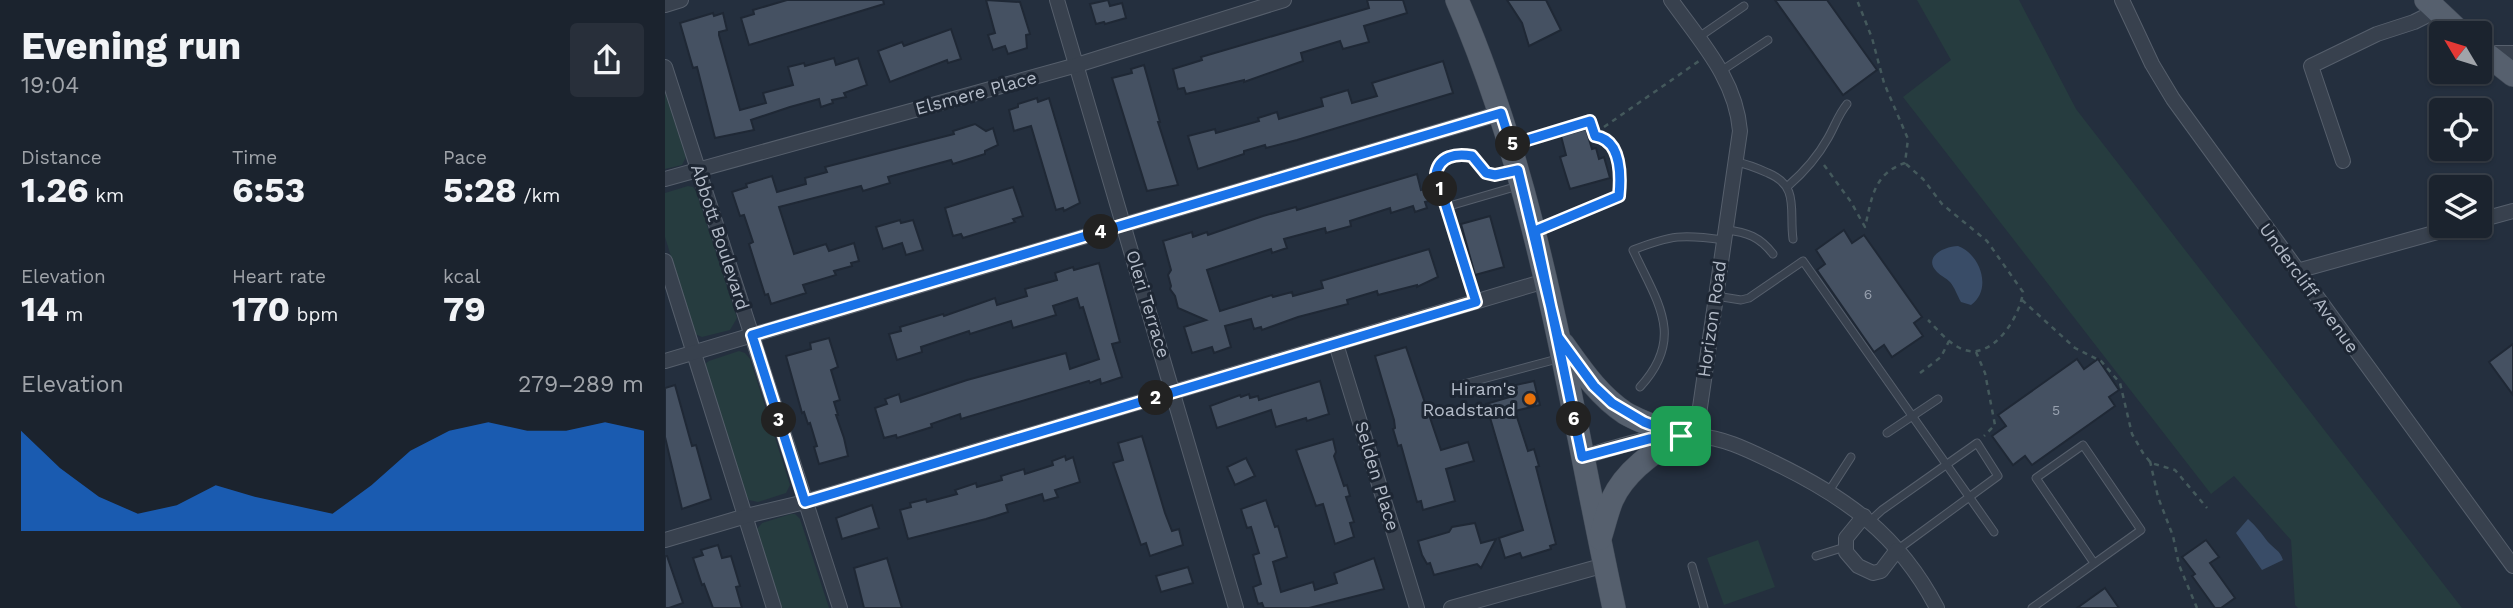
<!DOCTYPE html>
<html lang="en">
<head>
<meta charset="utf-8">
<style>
  :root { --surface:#1b232e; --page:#282f3a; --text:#f1f3f6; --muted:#a0a4aa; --line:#39404a; --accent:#1a73e8 }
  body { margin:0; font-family:"Work Sans",sans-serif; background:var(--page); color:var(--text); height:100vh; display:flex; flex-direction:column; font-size:26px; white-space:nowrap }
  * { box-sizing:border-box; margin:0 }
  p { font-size:23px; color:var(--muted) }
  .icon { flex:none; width:38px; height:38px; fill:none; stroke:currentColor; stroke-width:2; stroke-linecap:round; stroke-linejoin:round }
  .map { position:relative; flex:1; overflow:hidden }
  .panel { display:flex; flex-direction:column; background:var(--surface); width:665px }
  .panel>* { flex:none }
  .needle { width:46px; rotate:308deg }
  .fabs { position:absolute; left:1764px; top:21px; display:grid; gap:14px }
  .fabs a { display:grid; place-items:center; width:63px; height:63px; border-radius:7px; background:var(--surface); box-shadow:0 2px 5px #0004,0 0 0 2px var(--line); font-size:35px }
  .pin { position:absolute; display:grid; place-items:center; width:60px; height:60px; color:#fff; margin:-30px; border-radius:14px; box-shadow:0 4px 10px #0006 }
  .km { position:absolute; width:35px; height:35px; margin:-18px; border-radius:50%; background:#222; color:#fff; font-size:19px; line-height:35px; text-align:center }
  .round { display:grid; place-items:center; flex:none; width:74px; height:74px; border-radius:7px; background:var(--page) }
  .overview { display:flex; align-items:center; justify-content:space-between; height:119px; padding:0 21px }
  h1 { font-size:38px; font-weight:700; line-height:52px }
  .stats { display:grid; grid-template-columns:repeat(3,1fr); gap:10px; height:119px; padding:7px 21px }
  .stats div { display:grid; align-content:center }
  .stats b { font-size:35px; font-weight:700 }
  .stats small { font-size:19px; font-weight:400 }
  .stats p { font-size:19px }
  .chart { height:196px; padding:14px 21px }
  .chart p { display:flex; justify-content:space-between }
  .chart svg { width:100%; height:126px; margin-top:7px; fill:var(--accent); opacity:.7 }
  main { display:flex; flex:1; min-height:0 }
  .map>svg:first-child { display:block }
  .green { fill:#263c3f }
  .water { fill:#394c67 }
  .building { fill:#455162; stroke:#1f2835; stroke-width:2 }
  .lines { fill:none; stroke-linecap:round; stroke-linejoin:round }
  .service-casing { stroke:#565f6c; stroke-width:9 }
  .minor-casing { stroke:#565f6c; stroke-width:16 }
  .primary-casing { stroke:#414a57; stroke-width:24 }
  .path { stroke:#44595c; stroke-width:2.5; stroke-dasharray:5 5; stroke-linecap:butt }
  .service { stroke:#38414e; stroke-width:7 }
  .minor { stroke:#38414e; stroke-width:14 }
  .primary { stroke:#56606e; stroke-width:23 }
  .route-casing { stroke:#fff; stroke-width:14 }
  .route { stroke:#1a73e8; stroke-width:9 }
  .food-dot { fill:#e8710a; stroke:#1d2633; stroke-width:2.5 }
  .labels { text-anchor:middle; stroke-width:6; stroke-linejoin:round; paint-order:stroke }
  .number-label { font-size:14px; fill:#98a1af }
  .street-label { font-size:18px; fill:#b4bcc9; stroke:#1d2633 }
  .poi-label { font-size:18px; fill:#b4bcc9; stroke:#1d2633; text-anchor:end }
</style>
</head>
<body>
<main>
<section class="panel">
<div class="overview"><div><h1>Evening run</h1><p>19:04</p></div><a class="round"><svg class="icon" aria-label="share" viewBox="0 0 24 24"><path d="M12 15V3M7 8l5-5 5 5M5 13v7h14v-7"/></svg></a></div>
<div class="stats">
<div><p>Distance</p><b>1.26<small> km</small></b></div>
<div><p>Time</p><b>6:53</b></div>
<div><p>Pace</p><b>5:28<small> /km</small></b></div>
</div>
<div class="stats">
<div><p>Elevation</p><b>14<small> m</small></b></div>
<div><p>Heart rate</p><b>170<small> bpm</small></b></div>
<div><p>kcal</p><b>79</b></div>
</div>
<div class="chart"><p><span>Elevation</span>279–289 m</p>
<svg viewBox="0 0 160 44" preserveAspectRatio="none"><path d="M0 44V9L10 22L20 32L30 38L40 35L50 28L60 32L70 35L80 38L90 28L100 16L110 9L120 6L130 9L140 9L150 6L160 9V44z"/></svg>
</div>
</section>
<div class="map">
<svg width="1848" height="608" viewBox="0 0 1848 608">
  <rect width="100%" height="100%" fill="#242f3e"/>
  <g class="green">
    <polygon points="1252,0 1354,0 1411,109 1797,608 1633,608 1630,605 1626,540 1569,476 1546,494 1238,97 1286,60"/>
    <polygon points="0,92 21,157 17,165 0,169"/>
    <polygon points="23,186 28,187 31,191 72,318 65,330 37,337 30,334 0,237 0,193"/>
    <polygon points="74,351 80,353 85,359 125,485 121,493 93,502 84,500 81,495 40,369 40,364 44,361"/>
    <polygon points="126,514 130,514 135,519 164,608 117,608 92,529 97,523"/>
    <polygon points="1093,540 1110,587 1059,605 1042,558"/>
  </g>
  <g class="water">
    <path d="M1293 246C1315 254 1328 289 1306 305L1296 302C1292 295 1290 288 1285 282 1281 278 1276 276 1272 272 1257 257 1280 246 1293 246Z"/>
    <path d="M1583 519C1591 526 1596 533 1603 542 1609 549 1615 550 1618 560L1597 570 1571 533Z"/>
  </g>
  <g class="building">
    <polygon points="122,0 218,0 219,4 84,45 76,18 89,14 88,10"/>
    <polygon points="321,0 355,2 365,34 361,35 362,48 343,54 340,46 328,50 323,35 330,33"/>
    <polygon points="443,0 445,6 457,3 461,18 440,24 439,22 431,24 425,4"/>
    <polygon points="702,0 738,0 742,13 699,26 704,42 678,49 675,41 636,53 638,61 579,82 579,80 521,94 519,88 513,89 508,69 537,60 536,57 704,8"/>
    <polygon points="842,0 881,0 896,30 864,46 857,23"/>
    <polygon points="1110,0 1162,0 1212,70 1178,95"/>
    <polygon points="48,13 49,16 58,13 62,30 54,32 54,35 75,110 101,103 98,93 128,85 123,67 139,63 140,66 169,58 171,65 193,58 202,85 179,93 181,97 167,100 168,103 156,107 154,99 125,107 86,120 89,130 50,138 32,67 28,68 15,23"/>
    <polygon points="286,29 296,59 283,63 282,60 225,82 213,51 237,42 239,46"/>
    <polygon points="778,61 788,93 632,140 601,148 600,145 579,151 579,154 533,169 523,136 550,129 551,133 594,121 593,118 612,112 614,119 658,106 656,98 683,90 687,103 712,96 707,83"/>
    <polygon points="479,65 495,122 493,122 513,185 482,191 447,78 467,73 466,69"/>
    <polygon points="372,98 373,102 384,98 415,203 399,211 398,208 391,210 366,126 349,131 344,110 353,107 353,104"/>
    <polygon points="310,124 321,131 328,128 333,145 320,151 320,154 288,164 286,160 223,177 225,183 198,191 196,186 114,207 129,254 161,244 164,251 189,243 194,261 186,263 187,266 169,271 171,275 138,285 141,293 106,304 103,294 100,295 84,244 88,242 79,215 75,216 67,192 82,187 81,184 107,176 112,192 141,184 140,178 162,172 160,167 289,134 288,131"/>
    <polygon points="921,129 927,149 931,148 934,159 939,157 945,178 905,189 895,157 901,155 896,136"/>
    <polygon points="752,174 756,190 767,187 771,199 760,202 762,208 750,212 748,206 726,213 725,208 685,221 686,226 661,233 660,228 619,239 622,248 607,253 606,249 542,270 555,311 607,295 608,297 627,292 628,296 658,288 656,281 764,249 773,277 752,287 752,285 713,295 712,291 682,300 683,304 633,317 597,330 596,327 589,329 586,319 560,326 566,347 549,353 547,347 527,353 519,327 541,320 513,308 510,296 505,289 506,286 503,275 506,270 498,241 527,232 528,237 542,232 543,235 598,216 631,207 632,210"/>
    <polygon points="348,187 358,216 348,219 350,222 298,238 296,234 288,236 280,208"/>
    <polygon points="825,216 839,267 810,275 796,224"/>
    <polygon points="235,220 236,223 248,220 258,250 241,255 237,243 218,249 211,227"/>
    <polygon points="1179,230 1187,243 1199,235 1257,317 1249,323 1258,336 1227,357 1219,345 1209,352 1152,270 1160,264 1151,250"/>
    <polygon points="434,263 455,342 447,344 457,377 436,384 435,379 425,383 424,381 296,419 295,414 266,424 267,427 232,438 231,435 219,438 210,408 222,404 220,399 234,394 236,402 302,380 401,353 405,369 434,359 418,307 415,308 412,298 388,306 391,315 348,328 346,321 305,334 304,331 256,347 257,352 232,360 224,334 236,331 235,327 278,314 279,316 330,298 332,305 362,296 360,289 392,280 390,273 408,267 409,270"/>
    <polygon points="164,338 173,367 166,370 175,400 169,402 173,415 171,415 179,438 183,456 154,464 149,447 152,446 145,423 143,424 139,412 137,413 121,356 146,349 145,343"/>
    <polygon points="1848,344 1848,395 1824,362"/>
    <polygon points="741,347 776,450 803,442 809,461 781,469 790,501 758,510 756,501 752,502 736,445 733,446 728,429 730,428 729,420 710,356"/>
    <polygon points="1412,359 1419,369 1433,359 1454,390 1444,397 1450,406 1367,465 1360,456 1348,465 1327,436 1341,426 1333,415"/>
    <polygon points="655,381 664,414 642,421 641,418 611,427 606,410 552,428 545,406 575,395 576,397 584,394 585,398 593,396 594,400"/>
    <polygon points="869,381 875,405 850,411 863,451 869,449 874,466 871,467 891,544 885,546 886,549 857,558 855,553 840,558 834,538 858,530 821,404 848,396 846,386"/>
    <polygon points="10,385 27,446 31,445 46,499 17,509 0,437 0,388"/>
    <polygon points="477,436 500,513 507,531 514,529 518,545 485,556 481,543 476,545 448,463 458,460 453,443"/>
    <polygon points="668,439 671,452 669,456 679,486 682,485 685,496 681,497 689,522 685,523 689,537 670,544 658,504 651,506 631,450"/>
    <polygon points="400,456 401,460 408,457 415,482 390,490 393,497 379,501 377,494 341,505 343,512 321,519 243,539 235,510 246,507 245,503 261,499 262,502 292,494 290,490 311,483 312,487 337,480 336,476 359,469 360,474 388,465 387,461"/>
    <polygon points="581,458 590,476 570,485 562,467"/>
    <polygon points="601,500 610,527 613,526 622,557 608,562 616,592 648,582 650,590 672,583 669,573 709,558 719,589 644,608 599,608 597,603 593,604 588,587 596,584 588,555 594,553 586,527 582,528 576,509"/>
    <polygon points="207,505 214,528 177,539 171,518"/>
    <polygon points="810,523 816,543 831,539 816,568 812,564 769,575 765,563 762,564 757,555 753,541 784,532 787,527"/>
    <polygon points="1541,540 1554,557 1545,563 1570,598 1556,608 1550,608 1527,576 1530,574 1517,557"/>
    <polygon points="53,545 57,558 66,556 75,586 71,587 77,608 48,608 39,584 37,585 28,558 38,555 36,550"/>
    <polygon points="0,556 2,556 18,603 4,608 0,608"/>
    <polygon points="222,558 237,608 199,608 189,568"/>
    <polygon points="523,567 528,583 496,592 491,576"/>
    <polygon points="1440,588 1454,608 1412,608"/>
  </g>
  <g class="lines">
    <g class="service-casing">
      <g id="service">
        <polyline points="1034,37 1079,6"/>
        <polyline points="1056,71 1103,40"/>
        <path d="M850 144 925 121 930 136C957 140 956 175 954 196L873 229"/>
        <path d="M1071 162C1082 164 1092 168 1103 173 1135 186 1124 211 1128 239"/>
        <path d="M1123 186C1138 173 1153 156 1163 138 1170 126 1173 115 1182 104"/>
        <polyline points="781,207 853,186"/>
        <path d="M1061 230C1082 232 1095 237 1108 254"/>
        <polyline points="1051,296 1076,300 1084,298 1138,261 1329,532"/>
        <path d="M811 302 773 184C772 178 769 173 772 167 776 157 797 151 807 156 813 160 815 170 822 173 829 177 842 172 849 170"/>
        <polyline points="799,384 896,358"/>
        <path d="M975 387C1021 337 992 302 968 250 1006 235 1018 234 1059 240"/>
        <polyline points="1222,433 1273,399"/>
        <polyline points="1164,491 1186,457"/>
        <polyline points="1205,521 1217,510 1312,443 1333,476 1232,550"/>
        <polyline points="1151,556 1180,547"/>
        <polyline points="1027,566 1039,608"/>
        <polyline points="1367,608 1476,530 1418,445 1371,478 1429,563"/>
      </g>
    </g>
    <g class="minor-casing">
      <g id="minor">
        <polyline points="392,0 571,608"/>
        <path d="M1006 0C1035 41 1071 79 1075 131L1031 435"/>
        <polyline points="1457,0 1487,64 1508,99 1848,566"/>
        <polyline points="0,5 16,0"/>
        <polyline points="1821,53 1848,53"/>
        <polyline points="0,67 175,608"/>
        <polyline points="1678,161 1646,66 1712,34 1749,22 1771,11"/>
        <polyline points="0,179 412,65 619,0"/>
        <polyline points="1815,220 1848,211"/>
        <polyline points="0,261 109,608"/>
        <polyline points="1632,271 1794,226"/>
        <polyline points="671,344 752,608"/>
        <polyline points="0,361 836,113"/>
        <path d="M917 457C953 447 994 432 1032 436 1060 438 1083 450 1108 462 1181 497 1234 535 1272 608"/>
        <polyline points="1199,516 1181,538 1181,552 1193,566 1208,573 1216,571 1232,550"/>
        <polyline points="0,540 81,516 140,502 880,281"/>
        <polyline points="786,608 940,565"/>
      </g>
    </g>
    <g class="primary-casing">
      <g id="primary">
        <path d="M792 0C876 193 904 403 949 608"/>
        <polyline points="1761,0 1796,33"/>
        <polyline points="1815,49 1848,75"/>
        <path d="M898 344C916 369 933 395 960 413 977 423 997 429 1016 436"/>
        <path d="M935 538C939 526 942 512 947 500 960 471 989 451 1016 436"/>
      </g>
    </g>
    <g class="path">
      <polyline points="939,127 1034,61"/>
      <path d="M1241 164 1258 179 1277 204 1322 241 1358 292C1355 317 1327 362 1297 349 1283 343 1273 330 1263 320"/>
      <path d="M1159 165 1186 202 1200 227C1207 198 1208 174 1240 163L1243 139 1219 83 1207 38 1192 0"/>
      <polyline points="1357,300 1410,348 1436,361 1455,383 1467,434 1478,453 1486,463 1510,470 1542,508"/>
      <polyline points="1311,352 1320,373 1330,425 1319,436"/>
      <polyline points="1255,373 1276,357 1284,341"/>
      <polyline points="1485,461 1493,497 1508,536 1514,565 1532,608"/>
    </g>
    <use href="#service" class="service"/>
    <use href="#minor" class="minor"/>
    <use href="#primary" class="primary"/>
  </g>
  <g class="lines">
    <g class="route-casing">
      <path id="route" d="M1016 436 979 422 947 403 929 386 893 337 853 170 830 175 821 173 807 156C791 153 774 156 771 174L811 302 140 502 87 335 836 113 846 145 925 121 930 136C957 140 956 175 954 196L870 231 917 457 984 439 1016 436"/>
    </g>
    <use href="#route" class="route"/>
  </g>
  <circle class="food-dot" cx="865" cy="399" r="7"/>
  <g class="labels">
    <g class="number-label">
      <text x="1203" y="299">6</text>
      <text x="1391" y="415">5</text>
    </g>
    <g class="street-label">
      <text transform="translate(311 93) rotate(-15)" y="6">Elsmere Place</text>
      <text transform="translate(55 237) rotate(72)" y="6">Abbott Boulevard</text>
      <text transform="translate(1644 288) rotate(54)" y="6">Undercliff Avenue</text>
      <text transform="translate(483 304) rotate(73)" y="6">Oleri Terrace</text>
      <text transform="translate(1047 319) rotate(-82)" y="6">Horizon Road</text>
      <text transform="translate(712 476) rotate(73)" y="6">Selden Place</text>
    </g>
    <g class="poi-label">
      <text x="851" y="395">Hiram's<tspan x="851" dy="21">Roadstand</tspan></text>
    </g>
  </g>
</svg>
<div class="fabs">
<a><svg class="needle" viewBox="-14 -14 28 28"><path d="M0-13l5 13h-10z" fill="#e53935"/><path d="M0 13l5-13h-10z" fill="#a0a4aa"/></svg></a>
<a><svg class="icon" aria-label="locate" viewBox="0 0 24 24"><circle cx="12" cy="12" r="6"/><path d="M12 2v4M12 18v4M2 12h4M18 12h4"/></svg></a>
<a><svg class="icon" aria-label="layers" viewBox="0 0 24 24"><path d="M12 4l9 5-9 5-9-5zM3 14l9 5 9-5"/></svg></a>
</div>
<div class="pin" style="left:1016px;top:436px;background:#1e9e55"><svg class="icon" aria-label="arrive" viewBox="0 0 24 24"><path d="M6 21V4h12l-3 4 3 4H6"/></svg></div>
<b class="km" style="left:775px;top:189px">1</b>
<b class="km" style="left:491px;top:398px">2</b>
<b class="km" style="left:114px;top:420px">3</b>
<b class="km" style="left:436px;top:232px">4</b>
<b class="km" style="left:848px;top:144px">5</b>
<b class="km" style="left:909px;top:419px">6</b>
</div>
</main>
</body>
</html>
